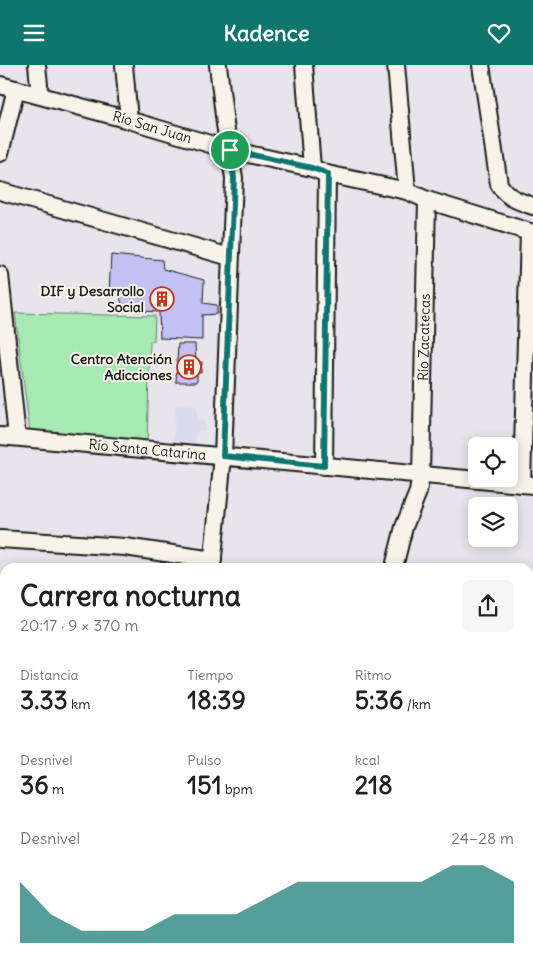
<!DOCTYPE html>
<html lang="es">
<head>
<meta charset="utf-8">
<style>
  :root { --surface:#fff; --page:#f6f6f6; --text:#202124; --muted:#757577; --accent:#0f766e }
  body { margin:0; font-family:Delius,sans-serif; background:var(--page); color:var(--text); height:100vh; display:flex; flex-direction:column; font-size:19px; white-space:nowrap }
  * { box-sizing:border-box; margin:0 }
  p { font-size:16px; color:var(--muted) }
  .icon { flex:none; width:28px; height:28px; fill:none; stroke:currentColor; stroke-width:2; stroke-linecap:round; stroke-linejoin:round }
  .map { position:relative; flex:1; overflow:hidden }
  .sheet { position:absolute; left:0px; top:498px; width:534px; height:406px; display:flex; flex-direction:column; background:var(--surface); border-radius:15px 15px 0 0; box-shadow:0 2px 12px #0003 }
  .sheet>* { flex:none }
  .controls { position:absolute; left:468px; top:372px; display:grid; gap:10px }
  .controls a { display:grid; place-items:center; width:50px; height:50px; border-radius:8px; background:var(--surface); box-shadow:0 2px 12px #0003; font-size:25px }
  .pin { position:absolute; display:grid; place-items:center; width:42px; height:42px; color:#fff; margin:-21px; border:2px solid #fff; border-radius:50%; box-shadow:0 1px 5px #0007 }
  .round { display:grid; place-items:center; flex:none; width:52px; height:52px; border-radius:8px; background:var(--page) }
  .overview { display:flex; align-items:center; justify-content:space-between; height:85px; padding:0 20px }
  h1 { font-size:28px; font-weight:800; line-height:38px }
  .metrics { display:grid; grid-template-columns:repeat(3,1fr); gap:8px; height:85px; padding:5px 20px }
  .metrics div { display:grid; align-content:center }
  .metrics b { font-size:25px; font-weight:800 }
  .metrics small { font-size:14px; font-weight:400 }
  .metrics p { font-size:14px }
  .chart { height:140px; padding:10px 20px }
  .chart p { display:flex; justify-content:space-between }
  .chart svg { width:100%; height:90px; margin-top:5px; fill:var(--accent); opacity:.7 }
  header { display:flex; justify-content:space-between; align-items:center; height:65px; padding:0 20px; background:var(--accent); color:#fff; font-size:22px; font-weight:800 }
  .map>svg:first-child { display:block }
  .built { fill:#dcdaed }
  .green { fill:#a6e9b3; stroke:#618268 }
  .building { fill:#c2c1f3; stroke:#1c1c1c }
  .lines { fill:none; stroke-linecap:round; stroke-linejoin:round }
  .minor-casing { stroke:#1c1c1c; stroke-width:20 }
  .minor { stroke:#f7f3e8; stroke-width:16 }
  .route-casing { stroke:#fff; stroke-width:10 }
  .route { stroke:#0f766e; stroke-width:6 }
  .labels { text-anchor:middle; stroke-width:4; stroke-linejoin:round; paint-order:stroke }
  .street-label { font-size:14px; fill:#1c1c1c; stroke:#f7f3e8 }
  .poi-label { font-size:14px; font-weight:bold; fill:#1c1c1c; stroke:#f7f3e8; text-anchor:end }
</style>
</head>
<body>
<header><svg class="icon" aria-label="menu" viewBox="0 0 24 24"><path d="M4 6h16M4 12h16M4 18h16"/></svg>Kadence<svg class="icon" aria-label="heart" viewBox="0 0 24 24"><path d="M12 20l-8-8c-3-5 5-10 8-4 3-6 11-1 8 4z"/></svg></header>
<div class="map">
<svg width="533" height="903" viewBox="0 0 533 903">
  <rect width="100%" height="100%" fill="#e7e4eb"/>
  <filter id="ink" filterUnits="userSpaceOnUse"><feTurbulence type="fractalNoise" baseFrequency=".02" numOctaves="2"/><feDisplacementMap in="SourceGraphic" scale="10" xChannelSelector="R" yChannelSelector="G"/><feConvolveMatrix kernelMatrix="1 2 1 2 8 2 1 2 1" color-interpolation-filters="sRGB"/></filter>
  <g filter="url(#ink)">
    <g class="built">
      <polygon points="175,340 197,341 197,355 204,356 205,365 196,367 195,381 174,378"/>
      <rect x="321" y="899" width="148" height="4"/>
    </g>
    <polygon class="green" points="15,248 155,251 154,276 150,276 147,380 30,368"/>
    <g class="building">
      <polygon points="111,190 162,195 163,204 204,215 203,238 217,240 217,249 202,250 202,275 160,273 159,247 123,245 120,230 109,229"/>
      <polygon points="178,279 195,279 196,297 202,297 201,307 197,307 197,317 176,317"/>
    </g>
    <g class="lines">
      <g class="minor-casing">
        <g id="minor">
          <polyline points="37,0 40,30"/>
          <polyline points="124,0 129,55"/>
          <polyline points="304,0 312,103"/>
          <polyline points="396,0 407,126"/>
          <path d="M481 0 499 119C507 133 518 136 533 141"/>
          <path id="s1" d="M0 20 129 55 230 85 312 103 327 109 407 126 427 135 533 168"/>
          <polyline points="0,88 16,24"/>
          <polyline points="0,126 230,192"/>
          <polyline points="0,210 17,372"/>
          <path id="s2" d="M0 371 533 420"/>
          <polyline points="324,401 327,109"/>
          <polyline points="522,419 529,167"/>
          <polyline points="0,474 125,482 213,495"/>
          <polyline points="212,502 223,391 234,113 225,59 218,0"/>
          <path id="s3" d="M394 502 404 462 418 427 421 410 427 135"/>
          <polyline points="529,525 533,525"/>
          <polyline points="0,613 5,615"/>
          <polyline points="529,625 533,626"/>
          <polyline points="529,679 533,658"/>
          <polyline points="0,703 5,704"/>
          <polyline points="0,793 5,794"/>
          <polyline points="529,820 533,821"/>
          <polyline points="0,885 5,886"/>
          <polyline points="57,899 74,903"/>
          <polyline points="132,903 132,899"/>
          <polyline points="307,903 308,899"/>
          <polyline points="482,903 483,899"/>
        </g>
      </g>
      <use href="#minor" class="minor"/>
    </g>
  </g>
  <g class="lines" filter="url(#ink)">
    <g class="route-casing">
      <polygon id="route" points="230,85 312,103 328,109 324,401 223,391 234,113"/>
    </g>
    <use href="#route" class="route"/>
  </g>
  <defs>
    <g id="building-ring" transform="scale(1.25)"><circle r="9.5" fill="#f7f3e8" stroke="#c8321e" stroke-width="1.5"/><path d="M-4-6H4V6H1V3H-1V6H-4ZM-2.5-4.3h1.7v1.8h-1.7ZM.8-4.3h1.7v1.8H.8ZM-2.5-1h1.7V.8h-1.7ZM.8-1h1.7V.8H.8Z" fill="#c8321e"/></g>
  </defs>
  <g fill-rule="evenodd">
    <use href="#building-ring" x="162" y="234"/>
    <use href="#building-ring" x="189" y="302"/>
  </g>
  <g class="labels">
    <g class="street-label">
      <text dy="5" stroke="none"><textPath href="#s1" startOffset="158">Río San Juan</textPath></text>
      <text dy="5" stroke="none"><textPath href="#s3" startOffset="234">Río Zacatecas</textPath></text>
      <text dy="5" stroke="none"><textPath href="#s2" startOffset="148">Río Santa Catarina</textPath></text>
    </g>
    <g class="poi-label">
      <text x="144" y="231">DIF y Desarrollo<tspan x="144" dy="16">Social</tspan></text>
      <text x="172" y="299">Centro Atención<tspan x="172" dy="16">Adicciones</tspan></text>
    </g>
  </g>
</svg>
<div class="controls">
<a><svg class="icon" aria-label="locate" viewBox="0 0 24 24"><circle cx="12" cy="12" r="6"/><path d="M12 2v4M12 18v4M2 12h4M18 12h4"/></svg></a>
<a><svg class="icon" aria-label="layers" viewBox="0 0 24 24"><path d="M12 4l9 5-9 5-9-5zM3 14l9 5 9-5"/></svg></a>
</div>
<div class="pin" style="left:230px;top:85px;background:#1e9e55"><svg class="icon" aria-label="arrive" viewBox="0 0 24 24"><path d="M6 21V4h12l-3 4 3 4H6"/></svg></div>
<section class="sheet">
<div class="overview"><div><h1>Carrera nocturna</h1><p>20:17 · 9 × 370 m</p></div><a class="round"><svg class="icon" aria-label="share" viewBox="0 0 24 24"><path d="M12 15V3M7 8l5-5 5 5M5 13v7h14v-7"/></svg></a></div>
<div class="metrics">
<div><p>Distancia</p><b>3.33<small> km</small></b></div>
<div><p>Tiempo</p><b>18:39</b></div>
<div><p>Ritmo</p><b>5:36<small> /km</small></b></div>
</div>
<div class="metrics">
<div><p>Desnivel</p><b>36<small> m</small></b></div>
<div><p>Pulso</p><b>151<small> bpm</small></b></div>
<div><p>kcal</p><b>218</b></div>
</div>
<div class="chart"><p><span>Desnivel</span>24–28 m</p>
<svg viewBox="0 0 160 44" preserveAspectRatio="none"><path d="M0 44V14L10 30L20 38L30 38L40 38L50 30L60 30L70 30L80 22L90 14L100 14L110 14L120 14L130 14L140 6L150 6L160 14V44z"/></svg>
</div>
</section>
</div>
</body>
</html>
